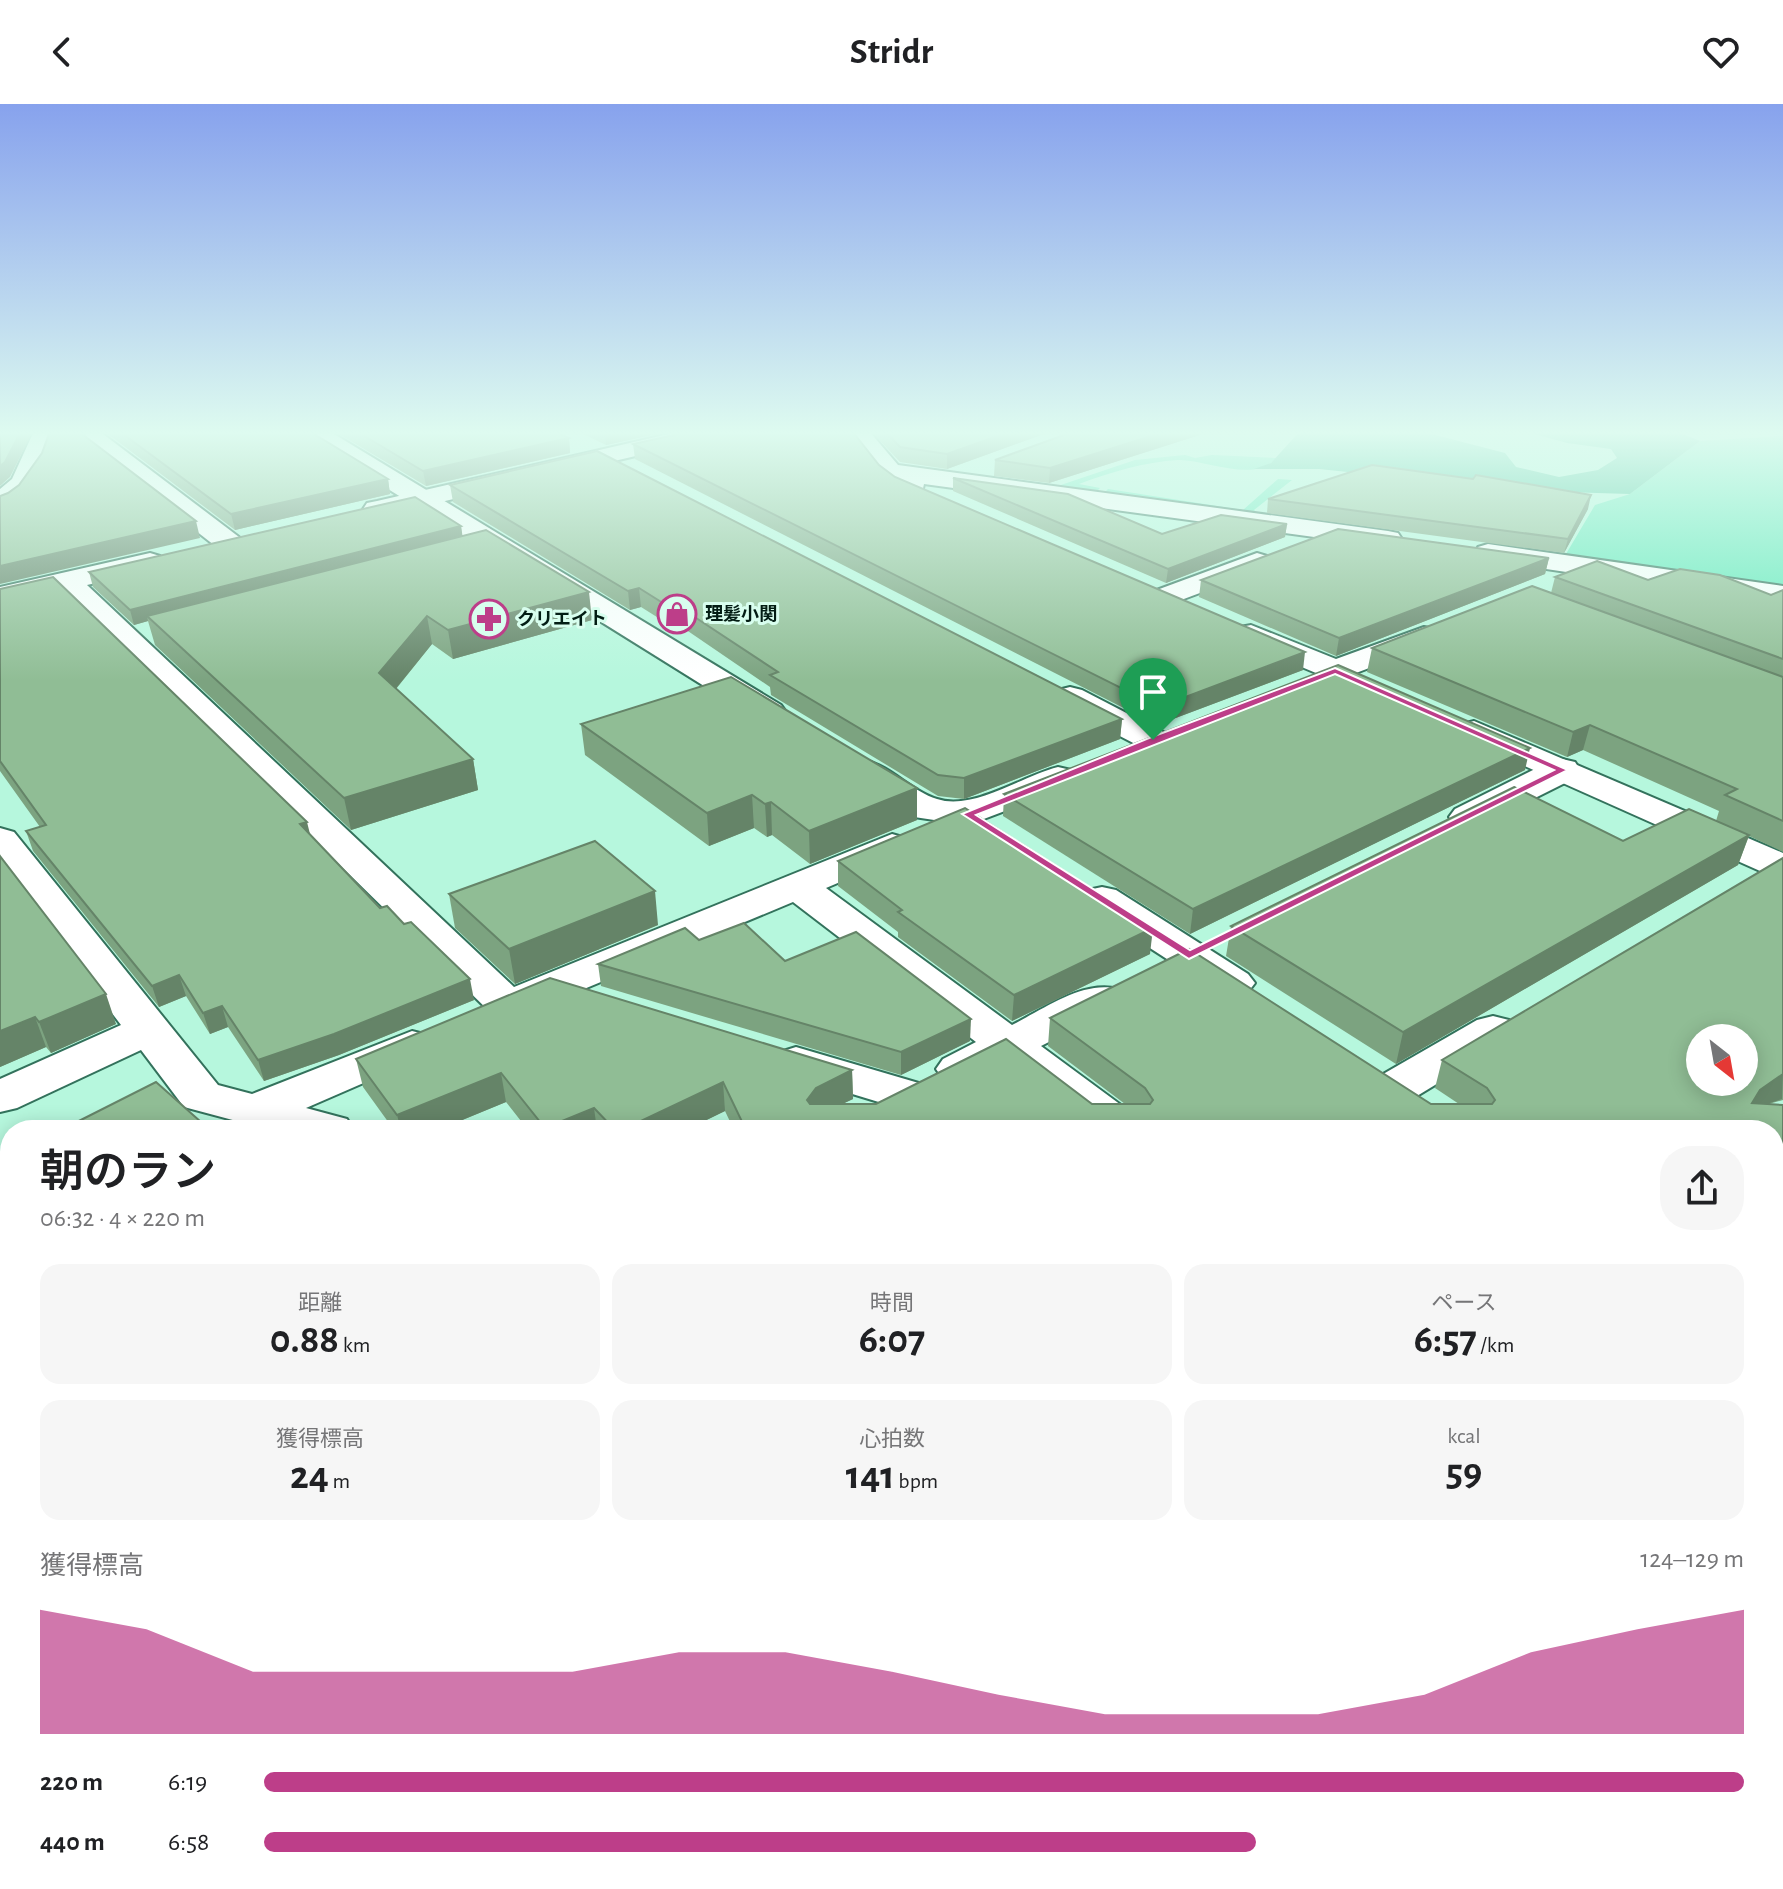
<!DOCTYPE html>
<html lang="ja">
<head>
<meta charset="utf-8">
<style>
  :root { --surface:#fff; --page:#f6f6f6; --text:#202124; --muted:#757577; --accent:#bd3e89 }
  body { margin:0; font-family:"Alegreya Sans","Noto Sans JP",sans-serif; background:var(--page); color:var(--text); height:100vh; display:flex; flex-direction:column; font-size:30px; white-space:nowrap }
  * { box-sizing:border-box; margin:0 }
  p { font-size:26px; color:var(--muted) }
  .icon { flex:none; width:44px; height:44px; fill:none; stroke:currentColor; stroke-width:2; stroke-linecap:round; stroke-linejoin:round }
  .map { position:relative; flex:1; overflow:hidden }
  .drawer { position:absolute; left:0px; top:1016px; width:1784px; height:770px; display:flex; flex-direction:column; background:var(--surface); border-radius:32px 32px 0 0; box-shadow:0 4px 20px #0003 }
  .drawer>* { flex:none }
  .needle { width:52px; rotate:149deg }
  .tools { position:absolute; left:1686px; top:920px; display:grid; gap:16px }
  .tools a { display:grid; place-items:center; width:72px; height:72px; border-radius:50%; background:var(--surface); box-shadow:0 4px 20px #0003; font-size:40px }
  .pin { position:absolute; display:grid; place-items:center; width:68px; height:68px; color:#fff; margin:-82px -34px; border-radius:50% 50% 50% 0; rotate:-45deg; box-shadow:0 0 8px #0007 }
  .pin .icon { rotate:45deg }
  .round { display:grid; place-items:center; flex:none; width:84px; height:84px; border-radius:32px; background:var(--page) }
  .summary { display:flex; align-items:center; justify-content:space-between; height:136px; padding:0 40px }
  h1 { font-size:44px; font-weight:600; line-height:60px }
  .stats { display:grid; grid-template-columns:repeat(3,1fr); gap:12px; height:136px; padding:8px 40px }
  .stats div { display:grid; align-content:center; border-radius:20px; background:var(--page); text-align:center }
  .stats b { font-size:40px; font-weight:600 }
  .stats small { font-size:22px; font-weight:400 }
  .stats p { font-size:22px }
  .chart { height:224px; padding:16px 40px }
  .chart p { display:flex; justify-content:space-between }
  .chart svg { width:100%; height:144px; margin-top:8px; fill:var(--accent); opacity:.7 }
  ul { padding:0 40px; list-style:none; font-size:26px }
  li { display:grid; grid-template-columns:128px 96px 1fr; align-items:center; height:60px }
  li i { height:20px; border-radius:10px; background:var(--accent) }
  header { display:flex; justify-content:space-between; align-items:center; height:104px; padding:0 40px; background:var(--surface); font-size:36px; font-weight:600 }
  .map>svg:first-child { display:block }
  .green { fill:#62e9bb }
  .forest { fill:#42c198 }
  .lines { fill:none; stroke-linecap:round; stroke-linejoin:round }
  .minor-casing { stroke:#33725c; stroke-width:4 }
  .tertiary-casing { stroke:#33725c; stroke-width:4 }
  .minor { fill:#fff; fill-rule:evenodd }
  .tertiary { fill:#fff; fill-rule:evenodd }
  .wall { fill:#7ca380 }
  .shaded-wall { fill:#658468 }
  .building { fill:#90bd95; stroke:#658468; stroke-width:2; fill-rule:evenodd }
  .route { fill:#bd3e89; stroke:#fff; stroke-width:2; fill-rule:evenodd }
  .labels { text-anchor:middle; stroke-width:6; stroke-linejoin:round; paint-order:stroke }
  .far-poi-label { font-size:18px; font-weight:bold; fill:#031d14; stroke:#d8feee; text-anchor:start }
</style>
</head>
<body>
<header><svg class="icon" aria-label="back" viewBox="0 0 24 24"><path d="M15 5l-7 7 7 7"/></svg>Stridr<svg class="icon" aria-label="heart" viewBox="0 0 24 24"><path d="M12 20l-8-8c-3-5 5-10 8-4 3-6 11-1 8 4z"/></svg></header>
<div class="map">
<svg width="1783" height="1785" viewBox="0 0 1783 1785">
  <rect width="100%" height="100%" fill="#b6f7dd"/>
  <g class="green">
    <polygon points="1783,332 1783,486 1563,455 1595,401 1630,390 1700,337"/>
    <path d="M1185 351 1195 354 1212 351 1276 354C1255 380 1205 355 1178 356 1144 358 1111 368 1079 380L1100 384 1094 390 1052 384 1135 356Z"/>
    <polygon points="1278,375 1292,376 1254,406 1257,409 1255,411 1102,391 1108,385 1243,406"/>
  </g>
  <polygon class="forest" points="1300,327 1420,327 1505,349 1516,363 1559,373 1598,366 1617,354 1611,345 1567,339 1523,327 1676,327 1700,337 1630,390 1531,387 1319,365 1254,365 1271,359"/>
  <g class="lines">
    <g class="minor-casing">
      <g id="minor">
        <path d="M34 327H58C46 356 35 398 0 407V385L12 375Z"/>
        <polygon points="76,327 99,327 239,433 243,439 239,445 229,448 219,445 78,334"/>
        <polygon points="682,327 724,327 721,332 712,334 377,413 367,411 363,405 367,399 377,397"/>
        <path d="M844 327H869L898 361 1388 427 1398 429 1402 435 1398 441 1388 443 924 380 922 389C889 397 860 350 844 327Z"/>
        <polygon points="1488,440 1783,482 1783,500 1478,455 1474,449 1478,443"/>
        <path d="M150 449 160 452 165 458 160 464 87 481 514 883 892 730 906 734 911 742 906 750 826 784 1012 921C1044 905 1083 876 1118 885L1124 894 1118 903 1041 942 1140 1015 1147 1026H1091L1005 960 959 980 943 975 936 965 943 955 976 938 793 798 524 910 508 914 492 910 60 487 0 501V483Z"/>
        <polygon points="1257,449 1267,452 1272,458 1267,464 1165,502 1154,499 1150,493 1154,487"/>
        <polygon points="1251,521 1336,555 1424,523 1435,525 1440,532 1435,539 1335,577 1240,537 1235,530 1240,523"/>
        <polygon points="1070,583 1082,586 1165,629 1171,636 1165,643 1153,647 1141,643 1058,600 1053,593 1058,586"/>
        <polygon points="1562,655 1575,658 1580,666 1575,674 1481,721 1468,724 1455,721 1449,713 1455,705 1549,658"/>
        <polygon points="0,724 14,728 218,981 252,990 412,927 428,931 435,941 428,951 306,1004 347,1015 354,1026 270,1026 184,1003 141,946 17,1004 0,1008 0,975 121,921 0,762"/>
        <polygon points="1102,783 1116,786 1248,870 1255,879 1248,888 1233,892 1218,888 1088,804 1082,795 1088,786"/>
        <polygon points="1493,912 1509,916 1516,926 1509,936 1412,995 1395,999 1378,995 1371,984 1378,973 1477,916"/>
        <polygon points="796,943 922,980 929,991 922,1002 905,1006 780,968 773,958 780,948"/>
        <polygon points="1783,1195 1783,1242 1774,1245 1774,1198"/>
        <polygon points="1774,1493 1783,1497 1783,1560 1774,1556"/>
        <polygon points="10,1653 10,1726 0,1730 0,1657"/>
        <polygon points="374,1776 452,1776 455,1785 378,1785"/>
        <polygon points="1092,1776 1173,1776 1169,1785 1089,1785"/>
      </g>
    </g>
    <g class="tertiary-casing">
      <g id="tertiary">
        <polygon points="300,327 329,327 781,601 786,608 781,615 769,618 757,615 303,332"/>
        <polygon points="1474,617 1783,749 1783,775 1769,771 1462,634 1457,627 1462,620"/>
        <path d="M865 656C892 663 911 687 937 695 973 707 1022 672 1058 663L1071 666 1076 674 1071 682 968 721 914 713 852 675 847 667 852 659Z"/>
      </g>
    </g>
    <use href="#minor" class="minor"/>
    <use href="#tertiary" class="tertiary"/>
  </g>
  <g class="wall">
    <polygon points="104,327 309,327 388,375 390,390 235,426"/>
    <polygon points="334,327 554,327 569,334 570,349 426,382"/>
    <polygon points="577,327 669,327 606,341"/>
    <polygon points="871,327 1052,327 947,365 900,358"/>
    <polygon points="1075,327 1212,327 1049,379 994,372 995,356"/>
    <polygon points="633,340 879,361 895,373 1303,566 1157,621 635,355"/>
    <polygon points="953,374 1162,430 1287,420 1285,433 1166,479 953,387"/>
    <polygon points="450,381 1122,615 1120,635 964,695 938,692 771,591 770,583 682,523 676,525 641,503 630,506 453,398"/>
    <polygon points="1268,395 1588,405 1564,449 1267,409"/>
    <polygon points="461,422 462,432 592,516 453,555 432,540 396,585 473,655 478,686 351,726 155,541 148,517 134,521 93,483 89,468"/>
    <polygon points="1549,454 1545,470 1336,552 1199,493 1201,476"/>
    <polygon points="1555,473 1648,476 1771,491 1783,486 1783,748 1749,732 1738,761 1396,960 1226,852 1231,822 1716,717 1719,707 1583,646 1567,653 1367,568 1372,544 1551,489"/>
    <polygon points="0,485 310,731 380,804 474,896 339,951 264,977 228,923 210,930 186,892 159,903 33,747 26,727 40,723 0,667"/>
    <polygon points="581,620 917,716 810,760 772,731 767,733 754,724 709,742 585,651"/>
    <polygon points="1525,666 1190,830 1003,712 1004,690"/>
    <polygon points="0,752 116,920 51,949 46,943 0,963"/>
    <polygon points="1783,754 1783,996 1769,1000 1783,1001 1783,1179 1774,1173 1774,1026 734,1026 725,1007 686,1026 528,1026 506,998 438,1026 394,1026 363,983 356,955 852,966 853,995 842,1000 1125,1000 1048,942 1050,914 1431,1000 1459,1000 1435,984 1442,956"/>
    <polygon points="838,757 1150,850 1012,917 898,833 898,828 838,782"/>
    <polygon points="449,790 658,821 515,880 455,824"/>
    <polygon points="699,836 785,857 970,937 901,971 601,882 598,860"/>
    <polygon points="1783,1324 1783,1471 1778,1466"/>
    <polygon points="482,1776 947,1776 935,1785 485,1785"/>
    <polygon points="1691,1776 1774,1776 1783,1785 1702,1785"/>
  </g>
  <g class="shaded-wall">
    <polygon points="21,327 33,327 10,373 0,382 0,362"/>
    <polygon points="605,327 669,327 606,341"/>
    <polygon points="1012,327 1052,327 947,365 947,350"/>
    <polygon points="1167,327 1212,327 1049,379 1050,364"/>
    <polygon points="569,334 570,349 426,382 423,367"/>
    <polygon points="388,375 390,390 235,426 231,410"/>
    <polygon points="1591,391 1588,405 1564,449 1568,435"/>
    <polygon points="196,417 200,434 0,480 0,462"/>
    <polygon points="1287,420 1285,433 1166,479 1168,465"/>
    <polygon points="461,422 463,435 147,512 148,517 134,521 130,506"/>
    <polygon points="1549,454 1545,470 1336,552 1339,534"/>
    <polygon points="639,484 641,503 630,506 628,487"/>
    <polygon points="589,488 592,516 453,555 448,526"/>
    <polygon points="681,504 682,523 676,525 674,506"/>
    <polygon points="427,512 432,540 385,598 379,569"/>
    <polygon points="1305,548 1303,566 1157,621 1159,603"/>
    <polygon points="1122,615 1120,635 964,695 964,674"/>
    <polygon points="1590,621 1583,646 1567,653 1573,628"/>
    <polygon points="1530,644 1525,666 1190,830 1193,805"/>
    <polygon points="473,655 478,686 351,726 344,694"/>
    <polygon points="917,684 917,716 810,760 809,727"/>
    <polygon points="752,691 754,724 709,742 707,709"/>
    <polygon points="771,698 772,731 767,733 765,700"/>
    <polygon points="307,718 312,738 300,720"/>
    <polygon points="1749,731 1738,761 1396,960 1403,928"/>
    <polygon points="655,787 658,821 515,880 509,845"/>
    <polygon points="1153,824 1150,850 1012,917 1014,891"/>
    <polygon points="179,871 186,892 159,903 152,882"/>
    <polygon points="470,875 474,896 339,951 264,977 258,956"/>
    <polygon points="106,890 116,920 51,949 39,918"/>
    <polygon points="222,902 228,923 210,930 203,909"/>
    <polygon points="35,913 46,943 0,963 0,927"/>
    <polygon points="971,915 970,937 901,971 901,948"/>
    <polygon points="852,966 853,995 817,1012 807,996 816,984"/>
    <polygon points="501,969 506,998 438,1026 401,1026 397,1011"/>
    <polygon points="1783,970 1782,995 1770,999 1749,1014 1752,999 1760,986"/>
    <polygon points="723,978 725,1007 686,1026 622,1026"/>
    <polygon points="594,1004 597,1026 545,1026 545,1024"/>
    <polygon points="10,1112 10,1152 0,1146 0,1118"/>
    <polygon points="1780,1139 1774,1153 1774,1144"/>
    <polygon points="1783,1444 1783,1457 1774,1471 1774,1454"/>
    <polygon points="7,1578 10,1583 10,1623 0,1632 0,1584"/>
    <polygon points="340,1776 352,1776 355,1783 353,1785"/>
    <polygon points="899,1776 947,1776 935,1785 887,1785"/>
  </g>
  <g class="building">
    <polygon points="0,327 21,327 5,358 0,362"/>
    <polygon points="50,327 78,327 196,417 0,462 0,392 8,389 19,381 42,349"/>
    <polygon points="119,327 309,327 388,375 231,410"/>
    <polygon points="356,327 554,327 569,334 423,367"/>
    <polygon points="692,327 852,327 879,361 895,373 1305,548 1159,603 633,340"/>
    <polygon points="885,327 1012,327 947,350 900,343"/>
    <polygon points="1075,327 1167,327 1050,364 995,356"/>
    <polygon points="597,347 1122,615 964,674 938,671 770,571 778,568 681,504 674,506 639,484 628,487 450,381"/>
    <polygon points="1372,361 1473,375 1476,371 1591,391 1568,435 1268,395"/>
    <polygon points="953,374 1068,390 1162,430 1221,411 1287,420 1168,465"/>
    <polygon points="415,393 461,422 130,506 89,468"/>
    <polygon points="1338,425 1549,454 1339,534 1201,476"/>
    <polygon points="486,426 589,488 448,526 427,512 379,569 473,655 344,694 147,512"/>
    <polygon points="1597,457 1648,476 1680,465 1720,471 1771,491 1783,486 1783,555 1555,473"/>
    <polygon points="53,473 307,718 300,720 380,804 387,802 404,820 411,818 470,875 334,930 258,956 222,902 203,909 179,871 152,882 26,727 46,721 0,657 0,485"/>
    <polygon points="1532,482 1783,573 1783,717 1725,691 1737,685 1590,621 1573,628 1372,544"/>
    <polygon points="1338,561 1530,644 1193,805 1004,690"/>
    <polygon points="731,573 917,684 809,727 771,698 765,700 752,691 707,709 581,620"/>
    <polygon points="1514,683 1623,737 1689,705 1749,731 1403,928 1231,822"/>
    <polygon points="965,704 1153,824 1014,891 898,808 902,806 838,757"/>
    <polygon points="595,737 655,787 509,845 449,790"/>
    <polygon points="0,752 106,890 39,918 35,913 0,927"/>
    <path d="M1783 754V970L1760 986 1752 999 1783 1001V1141L1780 1139 1774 1144V1026H746L723 978 622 1026H615L594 1004 545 1024 501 969 397 1011 356 955 550 874 852 966 816 984 807 996 810 1000H876L1006 935 1092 1000H1150L1153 996 1145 984 1050 914 1189 845 1431 1000H1492L1495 996 1487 984 1442 956ZM1700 934H1744V978H1700Z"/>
    <polygon points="744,819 785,857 856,828 971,915 901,948 598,860 685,824 699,836"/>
    <polygon points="156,978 210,1026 61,1026"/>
    <polygon points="10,1052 10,1112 0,1118 0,1057"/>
    <polygon points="0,1134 10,1145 10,1580 7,1578 0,1584"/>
    <polygon points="1774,1317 1783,1324 1783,1444 1774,1454"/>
    <polygon points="1783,1624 1783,1785 1748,1785 1757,1777 1756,1776 1774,1776 1774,1632"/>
    <polygon points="10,1694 10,1741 0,1722 0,1701"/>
    <polygon points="29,1776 346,1776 354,1785 34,1785"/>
    <polygon points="492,1776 899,1776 887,1785 500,1785"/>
    <polygon points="1275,1776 1606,1776 1615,1785 1261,1785"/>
  </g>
  <linearGradient id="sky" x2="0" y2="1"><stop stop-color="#87a2ed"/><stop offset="0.57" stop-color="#defbf0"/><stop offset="1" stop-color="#defbf0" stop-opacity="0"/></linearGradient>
  <rect width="1783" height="577" fill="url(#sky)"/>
  <path class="route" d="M1335 564 1568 666 1189 855 962 710 1149 634ZM1335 570 1554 666 1190 846 976 711Z"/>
  <defs>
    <g id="shop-ring" transform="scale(2)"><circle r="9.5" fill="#d8feee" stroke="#bd3e89" stroke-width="1.5"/><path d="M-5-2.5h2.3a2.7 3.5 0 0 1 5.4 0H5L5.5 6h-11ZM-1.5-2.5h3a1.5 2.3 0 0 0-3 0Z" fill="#bd3e89"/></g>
    <g id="pharmacy-ring" transform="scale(2)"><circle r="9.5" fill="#d8feee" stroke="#bd3e89" stroke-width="1.5"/><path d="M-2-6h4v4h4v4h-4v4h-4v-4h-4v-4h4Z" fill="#bd3e89"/></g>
  </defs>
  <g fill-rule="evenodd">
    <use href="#shop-ring" x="677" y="510"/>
    <use href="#pharmacy-ring" x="489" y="515"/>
  </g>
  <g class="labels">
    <g class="far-poi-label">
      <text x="705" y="516">理髪小関</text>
      <text x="517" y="521">クリエイト</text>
    </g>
  </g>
</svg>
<div class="tools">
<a><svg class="needle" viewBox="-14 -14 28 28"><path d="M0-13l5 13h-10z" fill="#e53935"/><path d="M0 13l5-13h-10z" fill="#757577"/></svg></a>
</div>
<div class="pin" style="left:1153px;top:636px;background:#1e9e55"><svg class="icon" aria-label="arrive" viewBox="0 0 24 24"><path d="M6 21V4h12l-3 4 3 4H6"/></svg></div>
<section class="drawer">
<div class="summary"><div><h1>朝のラン</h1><p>06:32 · 4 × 220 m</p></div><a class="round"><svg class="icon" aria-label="share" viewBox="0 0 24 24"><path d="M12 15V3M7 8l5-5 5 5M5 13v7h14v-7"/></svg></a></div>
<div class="stats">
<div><p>距離</p><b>0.88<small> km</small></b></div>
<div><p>時間</p><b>6:07</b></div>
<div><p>ペース</p><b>6:57<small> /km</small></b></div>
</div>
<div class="stats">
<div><p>獲得標高</p><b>24<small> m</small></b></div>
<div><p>心拍数</p><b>141<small> bpm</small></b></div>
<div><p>kcal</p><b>59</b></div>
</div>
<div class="chart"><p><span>獲得標高</span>124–129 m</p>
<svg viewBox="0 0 160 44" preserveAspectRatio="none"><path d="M0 44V6L10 12L20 25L30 25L40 25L50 25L60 19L70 19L80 25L90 32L100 38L110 38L120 38L130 32L140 19L150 12L160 6V44z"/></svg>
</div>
<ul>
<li><b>220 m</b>6:19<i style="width:100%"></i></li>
<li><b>440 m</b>6:58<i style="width:67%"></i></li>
</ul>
</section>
</div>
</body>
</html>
